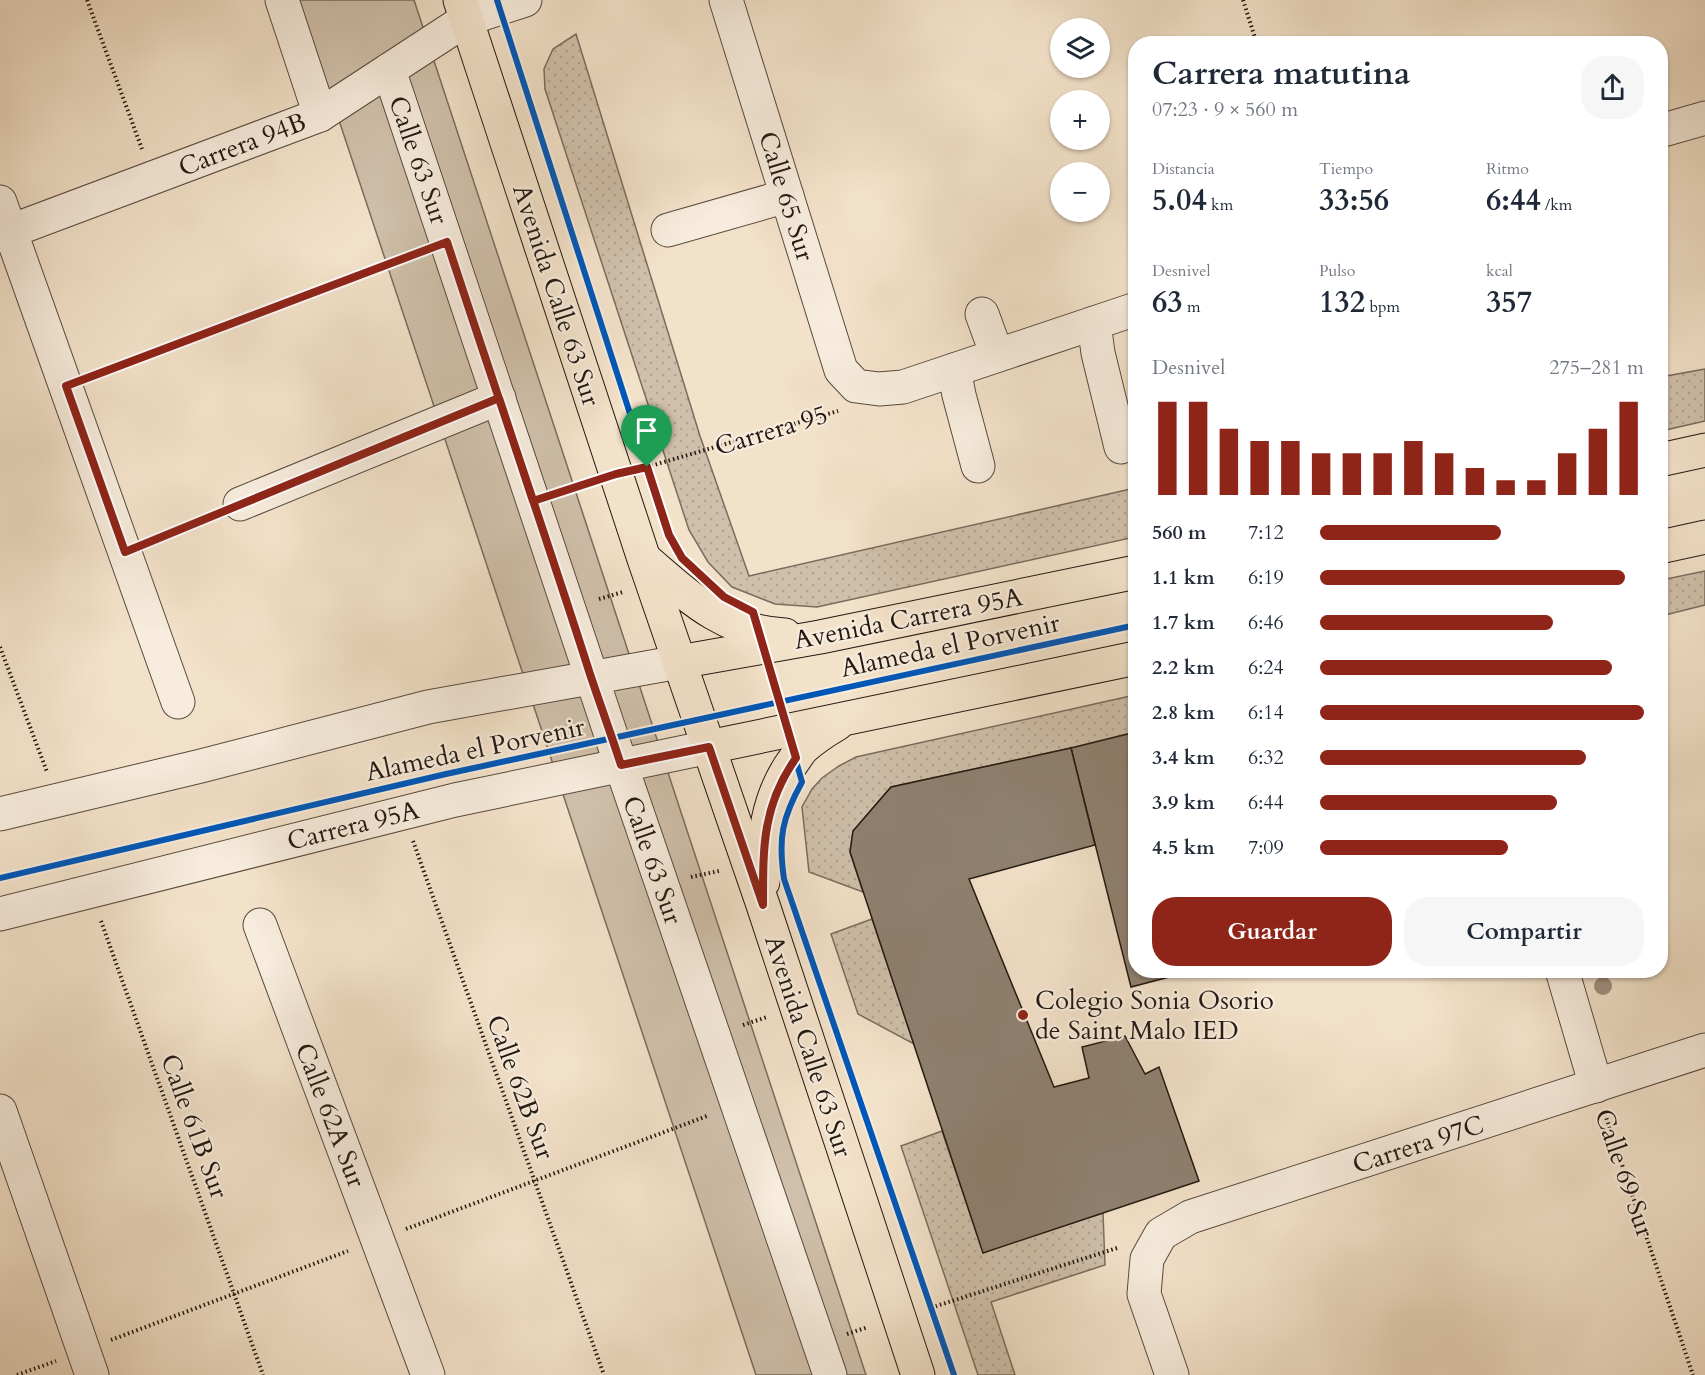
<!DOCTYPE html>
<html lang="es">
<head>
<meta charset="utf-8">
<style>
  :root { --surface:#fff; --page:#f6f6f7; --text:#1f2937; --muted:#747a83; --accent:#8f2418 }
  body { margin:0; font-family:Cardo,serif; background:var(--page); color:var(--text); height:100vh; display:flex; flex-direction:column; font-size:22px; white-space:nowrap }
  * { box-sizing:border-box; margin:0 }
  p { font-size:20px; color:var(--muted) }
  .icon { flex:none; width:33px; height:33px; fill:none; stroke:currentColor; stroke-width:2; stroke-linecap:round; stroke-linejoin:round }
  .map { position:relative; flex:1; overflow:hidden }
  .panel { position:absolute; left:1128px; top:36px; width:540px; height:942px; display:flex; flex-direction:column; background:var(--surface); border-radius:24px; box-shadow:0 2px 4px #0004 }
  .panel>* { flex:none }
  .controls { position:absolute; left:1050px; top:18px; display:grid; gap:12px }
  .controls a { display:grid; place-items:center; width:60px; height:60px; border-radius:50%; background:var(--surface); box-shadow:0 2px 4px #0004; font-size:30px }
  .pin { position:absolute; display:grid; place-items:center; width:51px; height:51px; color:#fff; margin:-62px -26px; border-radius:50% 50% 50% 0; rotate:-45deg; box-shadow:0 0 6px #0007 }
  .pin .icon { rotate:45deg }
  .round { display:grid; place-items:center; flex:none; width:63px; height:63px; border-radius:24px; background:var(--page) }
  .head { display:flex; align-items:center; justify-content:space-between; height:102px; padding:0 24px }
  h1 { font-size:33px; font-weight:600; line-height:45px }
  .figures { display:grid; grid-template-columns:repeat(3,1fr); gap:9px; height:102px; padding:6px 24px }
  .figures div { display:grid; align-content:center }
  .figures b { font-size:30px; font-weight:600 }
  .figures small { font-size:16px; font-weight:400 }
  .figures p { font-size:16px }
  .chart { height:168px; padding:12px 24px }
  .chart p { display:flex; justify-content:space-between }
  .chart svg { width:100%; height:108px; margin-top:6px; stroke:var(--accent); stroke-width:6 }
  .action { display:flex; gap:12px; margin-top:auto; padding:12px 24px }
  .action a { flex:1; height:69px; border-radius:24px; background:var(--accent); color:#fff; font-size:24px; font-weight:600; line-height:69px; text-align:center }
  .action a+a { background:var(--page); color:var(--text) }
  ul { padding:0 24px; list-style:none; font-size:20px }
  li { display:grid; grid-template-columns:96px 72px 1fr; align-items:center; height:45px }
  li i { height:15px; border-radius:8px; background:var(--accent) }
  .map>svg:first-child { display:block }
  .grass { fill:url(#grass-dots); stroke:#7a6c5e; stroke-width:1.5 }
  .park { fill:#d0c0ab; stroke:#7a6c5e; stroke-width:1.5 }
  .building { fill:#8f8171; stroke:#231811; stroke-width:1.5 }
  .lines { fill:none; stroke-linecap:round; stroke-linejoin:round }
  .minor-casing { stroke:#574a3f; stroke-width:35 }
  .major-casing { stroke:#231811; stroke-width:35 }
  .path { stroke:#231811; stroke-width:4; stroke-dasharray:1.5 3; stroke-linecap:butt }
  .minor { stroke:#f7ecdd; stroke-width:33 }
  .major { stroke:#f3e2ca; stroke-width:33 }
  .cycleway-casing { stroke:#f7ecdd; stroke-width:10 }
  .cycleway { stroke:#0057b8; stroke-width:6 }
  .tree { fill:#9d8e7e }
  .route-casing { stroke:#fff; stroke-width:12 }
  .route { stroke:#8f2418; stroke-width:8 }
  .poi-dot { fill:#8f2418; stroke:#f7ecdd; stroke-width:2 }
  .labels { text-anchor:middle; stroke-width:4.5; stroke-linejoin:round; paint-order:stroke }
  .street-label { font-size:26px; fill:#231811; stroke:#f7ecdd }
  .poi-label { font-size:26px; fill:#231811; stroke:#f7ecdd; text-anchor:start }
</style>
</head>
<body>
<div class="map">
<svg width="1705" height="1375" viewBox="0 0 1705 1375">
  <defs>
    <pattern id="grass-dots" width="8" height="8" patternUnits="userSpaceOnUse" patternTransform="scale(1.5)"><rect width="8" height="8" fill="#d0c0ab"/><path d="M2 2h.1M6 6h.1" fill="none" stroke="#b2a492" stroke-width="1.8" stroke-linecap="round"/></pattern>
  </defs>
  <rect width="100%" height="100%" fill="#f3e2ca"/>
  <filter id="stains"><feTurbulence type="fractalNoise" baseFrequency=".00333" numOctaves="4"/><feColorMatrix values="0 0 0 0 .2 0 0 0 0 .09 0 0 0 0 .02 0 0 0 .5 -.17"/></filter>
  <radialGradient id="worn" r=".72"><stop offset=".6" stop-color="#630" stop-opacity="0"/><stop offset="1" stop-color="#630" stop-opacity=".3"/></radialGradient>
  <g class="grass">
    <polygon points="576,34 700,436 749,576 1135,488 1135,537 817,607 775,604 732,587 708,562 689,530 545,89 544,69 553,49"/>
    <polygon points="1705,369 1705,421 1661,431 1661,377"/>
    <polygon points="1705,571 1705,605 1661,616 1661,580"/>
    <polygon points="1135,695 1135,732 1071,748 891,787 853,831 850,852 863,892 809,872 802,807 812,789 822,778 839,766 856,757"/>
    <polygon points="872,919 914,1044 858,1014 831,934"/>
    <polygon points="942,1131 983,1252 1103,1213 1105,1265 991,1302 1015,1375 978,1375 901,1146"/>
  </g>
  <polygon class="park" points="299,0 414,0 866,1375 756,1375"/>
  <g class="building">
    <polygon points="1136,732 1136,970 1196,970 1131,987 1071,748"/>
    <polygon points="1071,748 1095,845 969,879 1054,1087 1089,1078 1082,1047 1125,1036 1145,1074 1159,1067 1199,1181 983,1253 850,852 853,831 891,787"/>
  </g>
  <g class="lines">
    <g class="minor-casing">
      <g id="minor">
        <polyline points="282,0 320,115"/>
        <polyline points="726,0 841,370 856,386 879,389 903,387 1136,309"/>
        <polyline points="389,70 621,765 830,1375"/>
        <polyline points="1660,131 1705,118"/>
        <polyline points="0,202 178,702"/>
        <polyline points="668,230 787,196"/>
        <polyline points="0,235 320,115 467,19 525,0"/>
        <polyline points="982,314 997,355"/>
        <polyline points="1094,323 1098,353 1121,447"/>
        <polyline points="954,370 959,395 978,466"/>
        <polyline points="240,504 499,398"/>
        <polyline points="0,814 201,766 428,707 679,662"/>
        <polyline points="0,914 455,800 709,747"/>
        <polyline points="260,925 428,1375"/>
        <polyline points="1562,970 1596,1086"/>
        <polyline points="0,1111 92,1375"/>
        <polyline points="1172,1375 1144,1294 1147,1259 1161,1234 1190,1217 1705,1050"/>
      </g>
    </g>
    <g class="major-casing">
      <g id="major">
        <polyline points="460,0 644,559 763,905 918,1375"/>
        <polyline points="1660,460 1705,450"/>
        <polyline points="1660,547 1705,537"/>
        <path d="M647 561C690 598 725 632 785 635"/>
        <polyline points="679,662 820,637 1136,572"/>
        <polyline points="709,747 1136,658"/>
        <path d="M763 882C763 840 767 799 792 763 796 758 799 752 803 748 813 739 825 731 837 724"/>
      </g>
    </g>
    <g class="path">
      <polyline points="87,0 142,149"/>
      <polyline points="1243,0 1257,44"/>
      <polyline points="95,375 419,253"/>
      <polyline points="647,467 838,411"/>
      <polyline points="561,492 588,483"/>
      <polyline points="153,540 213,515"/>
      <polyline points="599,599 623,592"/>
      <polyline points="0,647 47,772"/>
      <polyline points="413,841 604,1375"/>
      <polyline points="691,877 719,871"/>
      <polyline points="101,921 263,1375"/>
      <polyline points="743,1025 767,1017"/>
      <polyline points="1605,1114 1693,1375"/>
      <polyline points="406,1229 707,1116"/>
      <polyline points="927,1309 1117,1248"/>
      <polyline points="847,1334 868,1327"/>
      <polyline points="111,1340 348,1251"/>
      <polyline points="17,1375 56,1361"/>
    </g>
    <use href="#minor" class="minor"/>
    <use href="#major" class="major"/>
    <g class="cycleway-casing">
      <g id="cycleway">
        <path d="M497 0 669 535 682 558 707 583 724 597 753 612 802 782C782 818 778 838 784 879L954 1375"/>
        <polyline points="0,878 446,774 1136,625"/>
      </g>
    </g>
    <use href="#cycleway" class="cycleway"/>
  </g>
  <circle class="tree" cx="1603" cy="986" r="9"/>
  <g class="lines">
    <g class="route-casing">
      <path id="route" d="M647 467 616 474 533 501 499 398 125 552 66 386 447 242C494 386 544 530 590 674 600 704 611 734 621 765L709 747 763 905C763 849 762 806 796 758L753 612 724 597 682 558 669 535 647 467"/>
    </g>
    <use href="#route" class="route"/>
  </g>
  <circle class="poi-dot" cx="1023" cy="1015" r="6"/>
  <g class="labels">
    <g class="street-label">
      <text transform="translate(242 144) rotate(-21)" y="9">Carrera 94B</text>
      <text transform="translate(419 160) rotate(71)" y="9">Calle 63 Sur</text>
      <text transform="translate(787 196) rotate(73)" y="9">Calle 65 Sur</text>
      <text transform="translate(557 295) rotate(72)" y="9">Avenida Calle 63 Sur</text>
      <text transform="translate(771 430) rotate(-17)" y="9">Carrera 95</text>
      <text transform="translate(908 618) rotate(-11)" y="9">Avenida Carrera 95A</text>
      <text transform="translate(950 645) rotate(-12)" y="9">Alameda el Porvenir</text>
      <text transform="translate(475 749) rotate(-12)" y="9">Alameda el Porvenir</text>
      <text transform="translate(353 825) rotate(-14)" y="9">Carrera 95A</text>
      <text transform="translate(653 860) rotate(71)" y="9">Calle 63 Sur</text>
      <text transform="translate(809 1046) rotate(72)" y="9">Avenida Calle 63 Sur</text>
      <text transform="translate(521 1087) rotate(70)" y="9">Calle 62B Sur</text>
      <text transform="translate(331 1115) rotate(69)" y="9">Calle 62A Sur</text>
      <text transform="translate(195 1126) rotate(70)" y="9">Calle 61B Sur</text>
      <text transform="translate(1418 1144) rotate(-18)" y="9">Carrera 97C</text>
      <text transform="translate(1625 1173) rotate(71)" y="9">Calle 69 Sur</text>
    </g>
    <g class="poi-label">
      <text x="1035" y="1009">Colegio Sonia Osorio<tspan x="1035" dy="30">de Saint Malo IED</tspan></text>
    </g>
  </g>
  <rect width="100%" height="100%" filter="url(#stains)"/>
  <rect width="100%" height="100%" fill="url(#worn)"/>
</svg>
<div class="controls">
<a><svg class="icon" aria-label="layers" viewBox="0 0 24 24"><path d="M12 4l9 5-9 5-9-5zM3 14l9 5 9-5"/></svg></a>
<a>+</a>
<a>−</a>
</div>
<div class="pin" style="left:647px;top:467px;background:#1e9e55"><svg class="icon" aria-label="arrive" viewBox="0 0 24 24"><path d="M6 21V4h12l-3 4 3 4H6"/></svg></div>
<section class="panel">
<div class="head"><div><h1>Carrera matutina</h1><p>07:23 · 9 × 560 m</p></div><a class="round"><svg class="icon" aria-label="share" viewBox="0 0 24 24"><path d="M12 15V3M7 8l5-5 5 5M5 13v7h14v-7"/></svg></a></div>
<div class="figures">
<div><p>Distancia</p><b>5.04<small> km</small></b></div>
<div><p>Tiempo</p><b>33:56</b></div>
<div><p>Ritmo</p><b>6:44<small> /km</small></b></div>
</div>
<div class="figures">
<div><p>Desnivel</p><b>63<small> m</small></b></div>
<div><p>Pulso</p><b>132<small> bpm</small></b></div>
<div><p>kcal</p><b>357</b></div>
</div>
<div class="chart"><p><span>Desnivel</span>275–281 m</p>
<svg viewBox="0 0 160 44" preserveAspectRatio="none"><path d="M5 44V6M15 44V6M25 44V17M35 44V22M45 44V22M55 44V27M65 44V27M75 44V27M85 44V22M95 44V27M105 44V33M115 44V38M125 44V38M135 44V27M145 44V17M155 44V6"/></svg>
</div>
<ul>
<li><b>560 m</b>7:12<i style="width:56%"></i></li>
<li><b>1.1 km</b>6:19<i style="width:94%"></i></li>
<li><b>1.7 km</b>6:46<i style="width:72%"></i></li>
<li><b>2.2 km</b>6:24<i style="width:90%"></i></li>
<li><b>2.8 km</b>6:14<i style="width:100%"></i></li>
<li><b>3.4 km</b>6:32<i style="width:82%"></i></li>
<li><b>3.9 km</b>6:44<i style="width:73%"></i></li>
<li><b>4.5 km</b>7:09<i style="width:58%"></i></li>
</ul>
<div class="action"><a>Guardar</a><a>Compartir</a></div>
</section>
</div>
</body>
</html>
